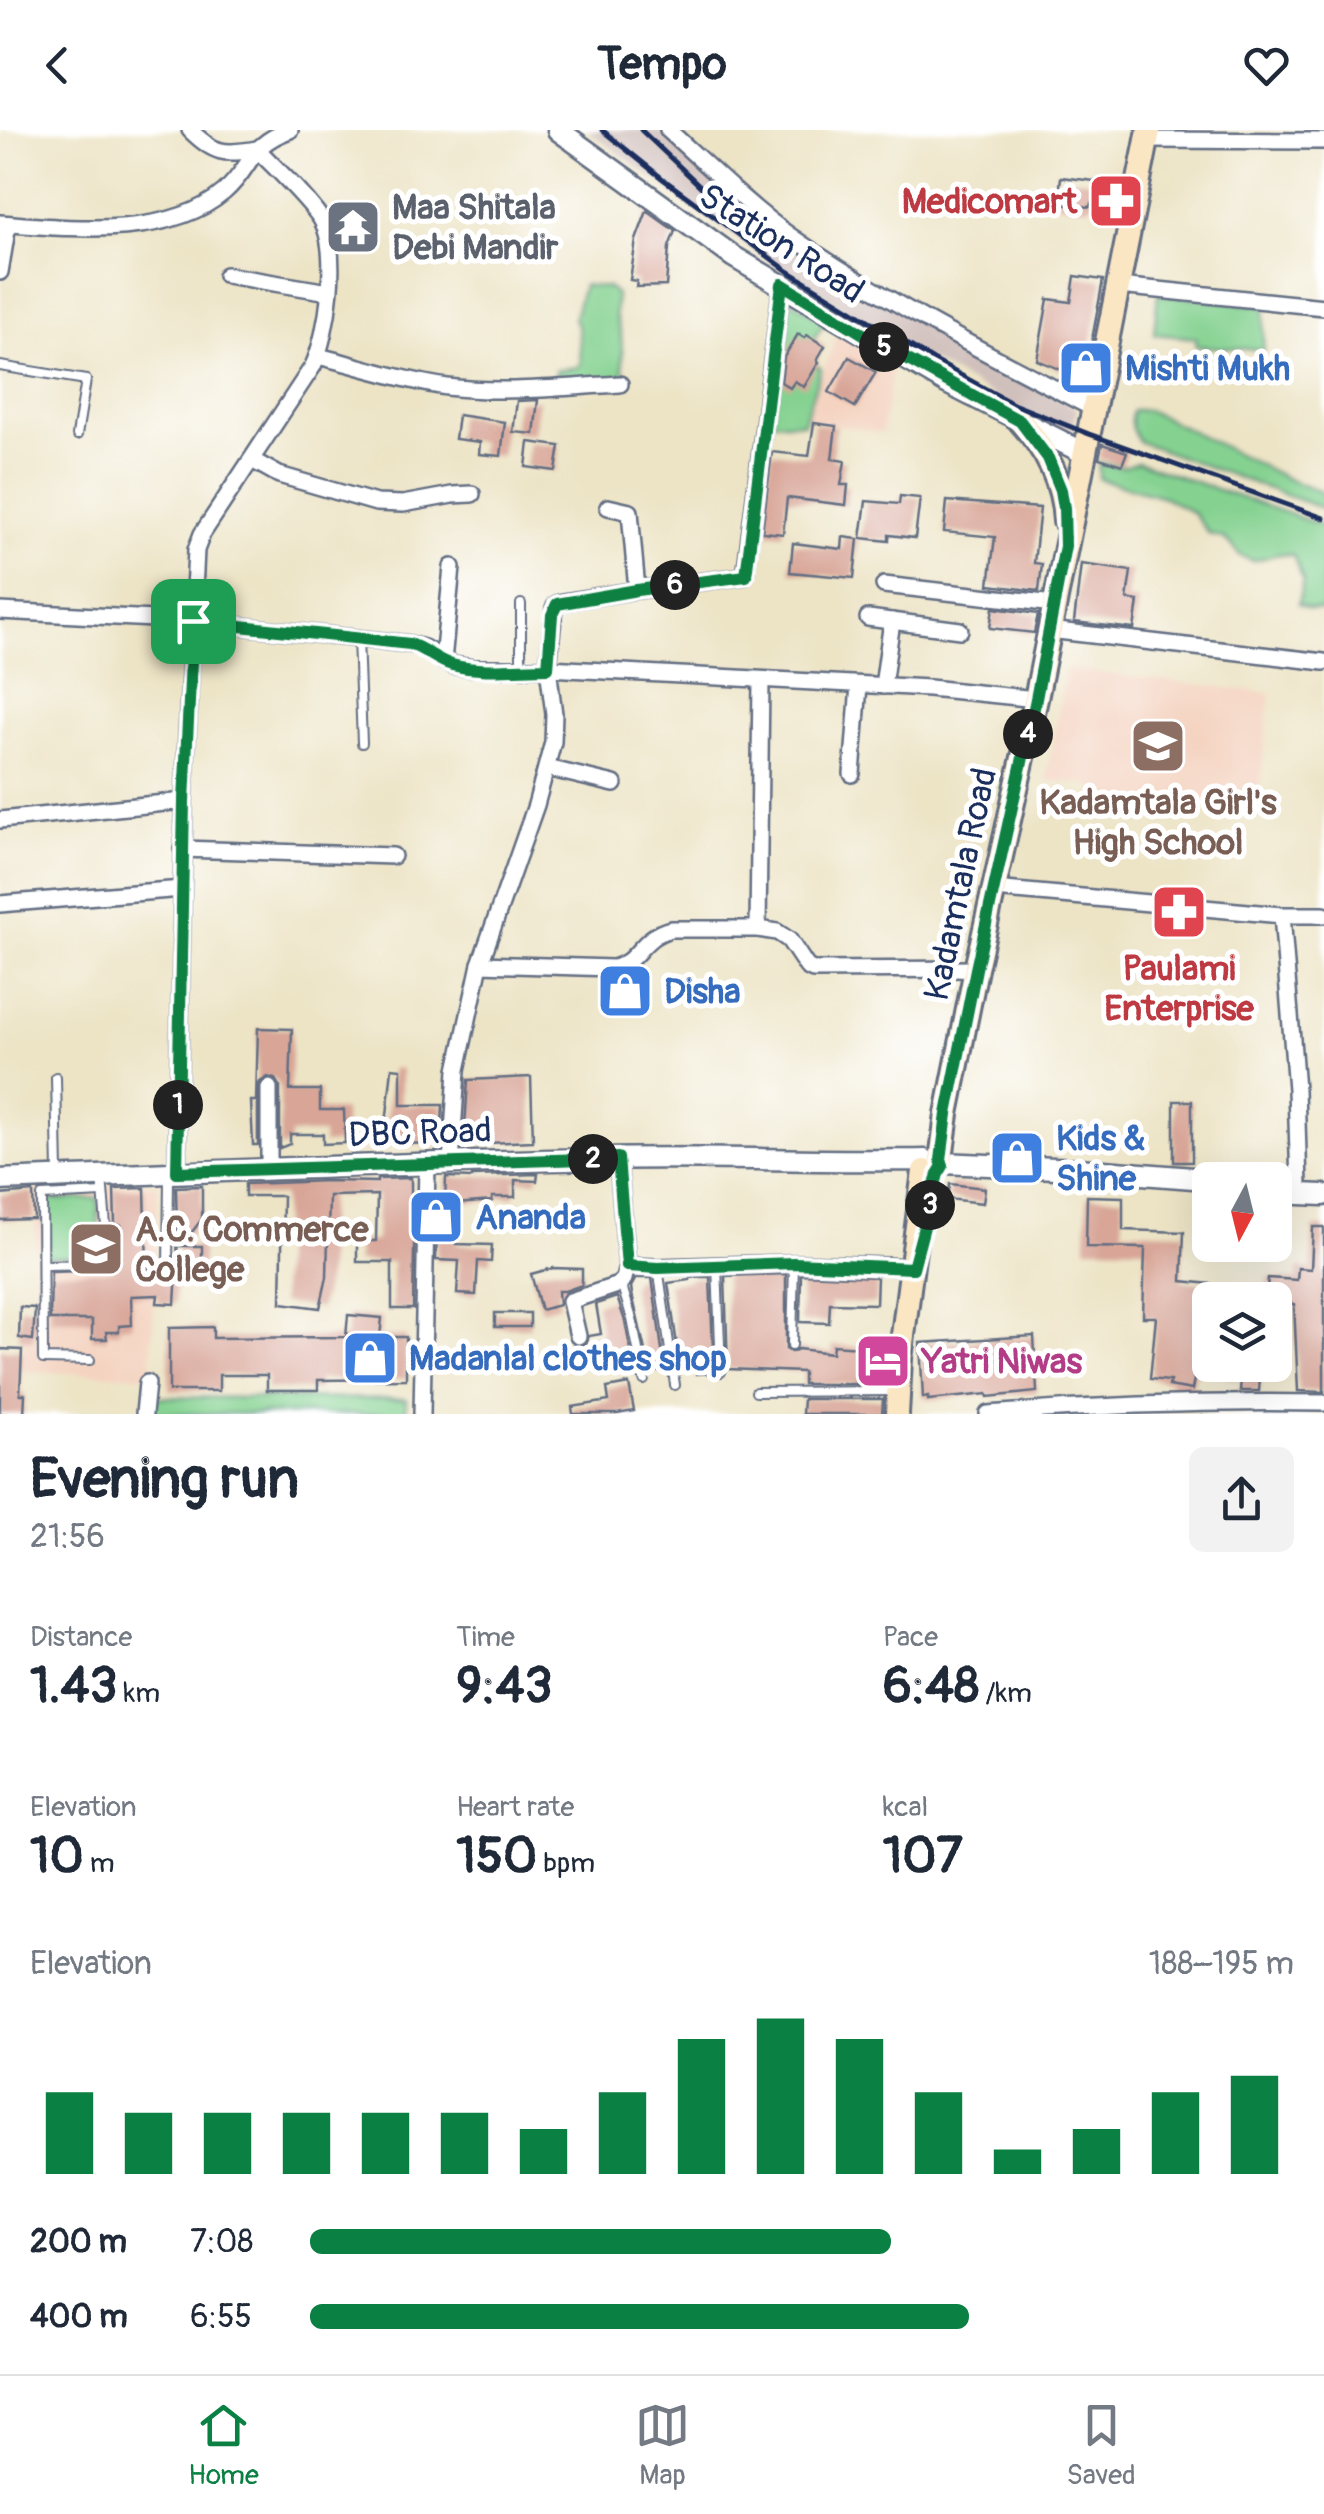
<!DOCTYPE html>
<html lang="en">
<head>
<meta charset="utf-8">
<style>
  :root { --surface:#fff; --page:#f2f2f3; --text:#1f2937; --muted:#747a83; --line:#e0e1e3; --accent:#0b8043 }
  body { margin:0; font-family:Pangolin,sans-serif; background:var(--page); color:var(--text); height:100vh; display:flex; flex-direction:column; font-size:38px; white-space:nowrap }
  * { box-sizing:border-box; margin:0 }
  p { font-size:32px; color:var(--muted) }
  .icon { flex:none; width:55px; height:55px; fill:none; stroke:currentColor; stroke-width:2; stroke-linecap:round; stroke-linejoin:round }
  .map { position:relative; height:1284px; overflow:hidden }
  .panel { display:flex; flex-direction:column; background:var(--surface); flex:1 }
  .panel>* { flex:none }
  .needle { width:65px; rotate:187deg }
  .buttons { position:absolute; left:1192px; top:1032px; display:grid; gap:20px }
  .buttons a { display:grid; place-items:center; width:100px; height:100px; border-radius:15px; background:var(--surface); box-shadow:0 10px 40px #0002; font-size:50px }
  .pin { position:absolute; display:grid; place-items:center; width:85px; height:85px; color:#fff; margin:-42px; border-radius:20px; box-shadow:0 5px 15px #0006 }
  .km { position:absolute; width:50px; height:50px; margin:-25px; border-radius:50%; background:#222; color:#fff; font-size:28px; line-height:50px; text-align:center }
  .round { display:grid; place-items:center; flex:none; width:105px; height:105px; border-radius:15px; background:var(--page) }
  .headline { display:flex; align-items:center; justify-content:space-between; height:170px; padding:0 30px }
  h1 { font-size:55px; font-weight:800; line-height:75px }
  .stats { display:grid; grid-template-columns:repeat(3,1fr); gap:15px; height:170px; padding:10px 30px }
  .stats div { display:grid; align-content:center }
  .stats b { font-size:50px; font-weight:800 }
  .stats small { font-size:28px; font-weight:400 }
  .stats p { font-size:28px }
  .chart { height:280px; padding:20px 30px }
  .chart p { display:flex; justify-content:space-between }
  .chart svg { width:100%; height:180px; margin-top:10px; stroke:var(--accent); stroke-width:6 }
  ul { padding:0 30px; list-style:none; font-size:32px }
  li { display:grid; grid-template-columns:160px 120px 1fr; align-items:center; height:75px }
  li i { height:25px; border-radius:12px; background:var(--accent) }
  header { display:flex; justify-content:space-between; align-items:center; height:130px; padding:0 30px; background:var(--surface); font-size:45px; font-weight:800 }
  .tab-bar { display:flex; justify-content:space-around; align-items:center; height:140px; border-top:2px solid var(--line); background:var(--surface); font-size:28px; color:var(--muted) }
  .tab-bar a { display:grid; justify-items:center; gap:5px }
  .tab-bar .current { color:var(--accent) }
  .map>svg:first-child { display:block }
  .built { fill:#f4d3c0 }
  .industrial { fill:#d0c0bc }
  .green { fill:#84d190; stroke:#508077; stroke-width:2.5 }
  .building { fill:#d8a597 }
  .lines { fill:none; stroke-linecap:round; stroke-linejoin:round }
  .service-casing { stroke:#646e82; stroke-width:12 }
  .minor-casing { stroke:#646e82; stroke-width:20 }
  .tertiary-casing { stroke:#646e82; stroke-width:25 }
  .secondary-casing { stroke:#646e82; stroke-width:28 }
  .service { stroke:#fff; stroke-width:8 }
  .minor { stroke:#fff; stroke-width:15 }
  .tertiary { stroke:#fff; stroke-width:20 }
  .secondary { stroke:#fbe6c4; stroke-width:22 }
  .rail { stroke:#1b2f5e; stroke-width:5 }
  .route-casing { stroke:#fff; stroke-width:20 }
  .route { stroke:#0b8043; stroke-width:12 }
  .labels { text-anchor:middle; stroke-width:10; stroke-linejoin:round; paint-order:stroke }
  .health-label { font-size:35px; font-weight:bold; fill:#be3a42; stroke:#fff; text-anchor:end }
  .worship-label { font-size:35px; font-weight:bold; fill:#5b616d; stroke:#fff; text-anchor:start }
  .street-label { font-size:35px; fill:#1b2f5e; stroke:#fff }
  .shop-label { font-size:35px; font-weight:bold; fill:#366cbe; stroke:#fff; text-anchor:start }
  .education-label { font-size:35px; font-weight:bold; fill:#785e54; stroke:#fff }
  .hotel-label { font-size:35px; font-weight:bold; fill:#b23c85; stroke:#fff; text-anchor:start }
</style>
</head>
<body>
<header><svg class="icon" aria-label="back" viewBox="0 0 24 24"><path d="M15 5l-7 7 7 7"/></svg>Tempo<svg class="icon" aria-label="heart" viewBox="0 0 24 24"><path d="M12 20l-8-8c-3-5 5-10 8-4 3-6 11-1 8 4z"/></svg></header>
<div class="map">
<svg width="1324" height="1284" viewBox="0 0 1324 1284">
  <rect width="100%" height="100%" fill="#fff"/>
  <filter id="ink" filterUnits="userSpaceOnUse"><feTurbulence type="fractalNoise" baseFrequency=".01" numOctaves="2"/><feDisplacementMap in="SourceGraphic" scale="20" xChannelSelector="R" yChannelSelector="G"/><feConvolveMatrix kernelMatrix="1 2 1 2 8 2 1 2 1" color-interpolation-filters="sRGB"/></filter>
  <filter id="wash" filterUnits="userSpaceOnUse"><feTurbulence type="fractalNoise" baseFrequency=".0048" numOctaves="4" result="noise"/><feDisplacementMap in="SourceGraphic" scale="40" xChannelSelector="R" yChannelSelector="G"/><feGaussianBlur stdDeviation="2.25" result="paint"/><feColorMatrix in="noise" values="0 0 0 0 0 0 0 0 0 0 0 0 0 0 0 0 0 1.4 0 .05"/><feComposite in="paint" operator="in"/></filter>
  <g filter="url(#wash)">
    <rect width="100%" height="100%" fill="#ede4c6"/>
    <g class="built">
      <polygon points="839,200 894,232 882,303 804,289"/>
      <polygon points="1066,539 1271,563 1258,670 1091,679 1094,655 1046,650"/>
      <polygon points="158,1053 151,1246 23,1241 24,1209 19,1209 20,1177 38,1177 34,1060"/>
    </g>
    <polygon class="industrial" points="587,0 659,0 768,95 970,219 1077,279 1069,307 878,202 762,127"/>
    <g class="green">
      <polygon points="583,155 608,158 616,164 615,185 621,204 624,250 556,253 556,240 578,237 581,233 578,198 574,188"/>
      <polygon points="1158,164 1265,176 1263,220 1196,216 1196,208 1154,204"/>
      <polygon points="783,165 825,192 804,223 821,239 803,293 767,291"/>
      <path d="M1137 280H1146L1163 287 1294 352 1324 363V379L1140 312C1132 303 1128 293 1133 281Z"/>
      <polygon points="1137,332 1324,396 1324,480 1310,479 1298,474 1303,450 1293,425 1278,424 1253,431 1239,425 1232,415 1223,408 1209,404 1193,383 1164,367 1099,349 1099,333 1124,337"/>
      <polygon points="98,1068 100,1125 46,1127 44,1070"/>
      <polygon points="152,1267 406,1269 406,1284 149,1284"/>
    </g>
    <g id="blocks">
      <g class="building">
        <polygon points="1061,47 1120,54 1117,76 1091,73 1090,77 1058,74"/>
        <polygon points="647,81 675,101 669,117 666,156 636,157 637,151 630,150 636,110"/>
        <polygon points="1075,146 1103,150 1086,242 1074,245 1037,230 1048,169 1071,172"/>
        <polygon points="798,204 804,208 807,205 825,216 817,230 819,232 804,257 795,251 790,258 781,252 784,227"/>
        <polygon points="849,227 876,242 855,277 829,262"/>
        <polygon points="538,270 534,304 513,302 517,271"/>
        <polygon points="458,285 505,292 501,326 479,324 480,312 455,309"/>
        <polygon points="814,293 836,296 832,329 845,331 841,355 848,355 846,375 787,368 783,404 762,402 772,322 809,326"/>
        <polygon points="529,312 560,316 556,341 526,337"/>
        <polygon points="1102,314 1127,322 1122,335 1099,328"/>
        <polygon points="900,366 920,368 915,408 889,405 889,411 861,408 866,371 899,374"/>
        <polygon points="947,371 1040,378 1034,433 1042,434 1039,461 989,455 995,407 944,402"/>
        <polygon points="843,407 858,409 854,448 790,442 793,413 842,419"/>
        <polygon points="1081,434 1131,441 1127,469 1138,471 1134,499 1074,492"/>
        <polygon points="993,478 1038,484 1034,503 990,498"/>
        <polygon points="258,898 292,899 290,960 320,960 320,980 344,980 345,1013 323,1014 323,1004 290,1004 290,1014 280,1018 280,957 275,949 268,947 260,952 258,957 258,1015 253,1015 251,971 256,971"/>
        <polygon points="392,938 401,939 401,975 443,975 441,1014 384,1013"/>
        <polygon points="531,947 533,1011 464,1014 468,950"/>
        <rect x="1174" y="971" width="18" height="61"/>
        <polygon points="538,1044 537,1051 515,1050 515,1067 492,1067 492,1071 456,1074 456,1114 492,1115 491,1132 478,1131 476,1165 457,1164 459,1131 436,1130 438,1071 445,1071 446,1047 472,1048 472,1046"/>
        <polygon points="411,1048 411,1066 415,1066 413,1179 392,1179 392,1132 357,1132 357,1111 376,1111 377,1065 329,1066 327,1147 320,1178 281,1173 283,1066 245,1066 245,1054 329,1051 377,1052 377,1049"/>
        <polygon points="950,1054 985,1058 983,1073 948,1069"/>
        <polygon points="202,1056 202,1089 181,1116 202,1116 202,1144 178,1143 176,1057"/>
        <polygon points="145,1058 147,1139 161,1140 167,1145 177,1140 175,1174 157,1173 158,1165 131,1166 132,1195 119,1196 119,1202 106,1202 107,1209 92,1209 92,1190 50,1190 51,1142 114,1140 116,1134 116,1126 121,1126 121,1095 115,1095 114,1059"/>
        <polygon points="33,1062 34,1089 0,1090 0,1065"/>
        <polygon points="1087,1066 1123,1067 1123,1100 1184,1102 1182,1151 1232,1156 1231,1170 1210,1170 1210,1228 1198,1227 1192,1260 1169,1256 1170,1251 1150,1249 1156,1187 1143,1187 1145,1118 1086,1117"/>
        <polygon points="1313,1097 1324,1097 1324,1262 1298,1261 1294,1174 1266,1170 1268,1148 1297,1150 1298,1138 1311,1139"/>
        <polygon points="553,1138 582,1139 582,1155 565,1161 558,1161 559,1175 541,1180 531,1144"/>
        <polygon points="786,1144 786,1219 791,1222 798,1219 832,1223 833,1215 886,1219 884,1254 803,1254 803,1242 728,1239 725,1146"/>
        <polygon points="801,1144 877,1147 876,1174 830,1173 829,1193 800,1192"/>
        <polygon points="690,1147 710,1147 714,1243 697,1244 696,1222 678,1222 668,1153 690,1150"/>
        <polygon points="636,1148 652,1148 665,1241 650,1242 632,1164 631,1157"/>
        <polygon points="617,1167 625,1191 631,1223 577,1233 574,1216 581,1217 586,1214 589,1206 601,1204 596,1174"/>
        <polygon points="20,1177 35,1178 33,1210 19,1208"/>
        <rect x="495" y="1183" width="35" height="14"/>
        <polygon points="348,1185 382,1188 380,1207 406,1207 406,1249 318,1250 318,1260 267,1260 267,1245 219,1245 219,1261 169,1261 169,1198 213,1197 213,1208 346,1207"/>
        <polygon points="1034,1206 1037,1262 988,1267 987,1264 928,1270 928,1267 923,1268 920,1213"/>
        <polygon points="0,1219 22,1220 20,1264 25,1264 24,1284 0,1284"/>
        <polygon points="1228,1235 1261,1235 1259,1261 1240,1261 1241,1249 1226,1248"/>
        <polygon points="629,1254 634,1281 617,1284 573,1284 572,1277 609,1271 607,1258"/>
        <polygon points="803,1269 883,1269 882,1284 802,1284"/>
      </g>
    </g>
  </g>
  <g filter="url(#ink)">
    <use href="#blocks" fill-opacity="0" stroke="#646e82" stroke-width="2.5"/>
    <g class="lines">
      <g class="service-casing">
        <g id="service">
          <polyline points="0,236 86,250 77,305"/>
          <polyline points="358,508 362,613"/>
          <polyline points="521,538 521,474"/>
          <polyline points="56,947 58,1043"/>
          <polyline points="43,1135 109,1134 102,1046"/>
          <polyline points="717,1135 721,1242"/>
          <polyline points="658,1137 675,1255"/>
          <polyline points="168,1138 169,1047"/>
          <polyline points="621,1153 632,1189 644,1250"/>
          <polyline points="792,1215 794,1133"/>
          <polyline points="90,1230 43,1229 42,1066 103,1063"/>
          <polyline points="756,1262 897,1261"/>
        </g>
      </g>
      <g class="minor-casing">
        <g id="minor">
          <path d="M190 0C214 24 224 25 257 19"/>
          <path d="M668 0C708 36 746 74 789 105 885 172 990 225 1094 279"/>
          <polyline points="1147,10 1324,11"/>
          <path d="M0 93C68 98 168 110 224 62 253 37 247 15 290 0"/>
          <polyline points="0,142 8,94"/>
          <polyline points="226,145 329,162"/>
          <polyline points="1119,156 1324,177"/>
          <path d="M318 226C360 236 404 251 447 257 504 264 562 257 620 254"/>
          <polyline points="252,330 279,345 376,373 403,374 452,365 472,364"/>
          <polyline points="608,377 630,382 637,460"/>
          <polyline points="884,455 1054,474"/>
          <polyline points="0,481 193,491 410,514 424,518 452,535 472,538 548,538 929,558 1036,569"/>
          <polyline points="868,488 960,500"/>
          <polyline points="1049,500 1324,532"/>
          <polyline points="443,531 452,437"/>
          <polyline points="883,556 892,491"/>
          <polyline points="547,638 614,654"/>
          <polyline points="852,644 859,555"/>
          <polyline points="0,690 184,671"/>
          <polyline points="182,719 393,726"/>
          <polyline points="994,759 1282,785 1324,785"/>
          <polyline points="0,774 182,759"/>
          <polyline points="1282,785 1296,959 1299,1056"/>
          <polyline points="758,799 761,550"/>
          <path d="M480 834 613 838C639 833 639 807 671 799H758L777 802 789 810 807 837 813 840 976 839"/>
          <polyline points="618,1029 627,1136 658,1137 794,1133 913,1137"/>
          <polyline points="451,1034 457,940 480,834 536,675 553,612 554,584 548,538 554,478 557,474 563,472 637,460 745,446 782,154"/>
          <polyline points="269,1039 269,958"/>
          <path d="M177 1042 184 671 196 420 202 404 313 236C328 204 340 121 321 89 307 67 276 39 257 19"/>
          <polyline points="578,1206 570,1171 618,1155 624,1149 627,1136"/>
          <polyline points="144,1284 147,1253"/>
          <polyline points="422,1284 427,1034"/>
          <path d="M988 1284C1101 1275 1212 1271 1324 1273"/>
        </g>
      </g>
      <g class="tertiary-casing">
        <g id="tertiary">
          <polyline points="558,0 734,127 945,252 1084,323"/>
          <polyline points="942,1033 1078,1039 1219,1050"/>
          <path d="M0 1050C200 1042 399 1033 599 1029 708 1026 817 1032 925 1030"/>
          <polyline points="1275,1063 1324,1065"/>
        </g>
      </g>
      <g class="secondary-casing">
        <g id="secondary">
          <path d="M1020 291C1046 319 1063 352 1065 391"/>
          <polyline points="941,1030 947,984 976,839 1036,569 1149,0"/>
          <polyline points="897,1284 900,1229 924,1041"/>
        </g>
      </g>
      <use href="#service" class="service"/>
      <use href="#minor" class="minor"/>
      <use href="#tertiary" class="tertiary"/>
      <use href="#secondary" class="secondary"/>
      <g class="rail">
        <polyline points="602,0 663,49 788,141 933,230 1013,274 1089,304 1324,388"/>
        <polyline points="641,0 733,87"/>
      </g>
    </g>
  </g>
  <g class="lines" filter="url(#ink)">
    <g class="route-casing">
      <path id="route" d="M782 154 886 218 1020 291 1048 328 1061 360 1064 378 1065 416 1054 474 1036 569 976 839 947 984 941 1030 943 1036 938 1044 913 1138 794 1133 658 1138 627 1136 618 1028 177 1042 184 671 193 491 410 514C425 519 437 531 452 535 482 543 517 538 548 538L552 485 557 474 637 460 746 446Z"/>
    </g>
    <use href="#route" class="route"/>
  </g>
  <defs>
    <g id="pharmacy-square" transform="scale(2.875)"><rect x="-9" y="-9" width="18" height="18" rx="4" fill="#e0444e" stroke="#fff"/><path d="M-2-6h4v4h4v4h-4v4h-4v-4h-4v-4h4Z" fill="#fff"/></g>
    <g id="temple-square" transform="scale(2.875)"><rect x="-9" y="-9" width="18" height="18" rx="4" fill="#6b7280" stroke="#fff"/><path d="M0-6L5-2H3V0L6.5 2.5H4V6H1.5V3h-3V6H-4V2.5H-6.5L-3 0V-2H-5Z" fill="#fff"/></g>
    <g id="shop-square" transform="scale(2.875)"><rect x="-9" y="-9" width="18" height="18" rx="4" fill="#3f7fe0" stroke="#fff"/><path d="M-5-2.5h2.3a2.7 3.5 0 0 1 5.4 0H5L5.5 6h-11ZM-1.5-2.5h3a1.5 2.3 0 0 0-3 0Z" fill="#fff"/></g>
    <g id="school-square" transform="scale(2.875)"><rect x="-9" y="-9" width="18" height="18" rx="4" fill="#8d6e63" stroke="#fff"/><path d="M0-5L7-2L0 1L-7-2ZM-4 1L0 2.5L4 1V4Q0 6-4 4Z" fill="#fff"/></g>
    <g id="university-square" transform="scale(2.875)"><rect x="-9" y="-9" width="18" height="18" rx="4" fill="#8d6e63" stroke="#fff"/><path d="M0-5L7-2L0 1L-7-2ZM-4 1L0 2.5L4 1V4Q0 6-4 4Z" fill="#fff"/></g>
    <g id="hotel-square" transform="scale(2.875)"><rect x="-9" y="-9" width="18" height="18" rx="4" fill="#d1479c" stroke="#fff"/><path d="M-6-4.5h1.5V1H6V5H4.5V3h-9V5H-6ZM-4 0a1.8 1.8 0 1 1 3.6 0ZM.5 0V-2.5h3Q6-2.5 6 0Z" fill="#fff"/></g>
  </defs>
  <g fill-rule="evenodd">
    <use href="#pharmacy-square" x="1116" y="71"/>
    <use href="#temple-square" x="353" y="97"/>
    <use href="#shop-square" x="1086" y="238"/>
    <use href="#school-square" x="1158" y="616"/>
    <use href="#pharmacy-square" x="1179" y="782"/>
    <use href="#shop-square" x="625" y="861"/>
    <use href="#shop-square" x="1017" y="1028"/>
    <use href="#shop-square" x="436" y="1087"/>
    <use href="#university-square" x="96" y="1119"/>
    <use href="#shop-square" x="370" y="1228"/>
    <use href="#hotel-square" x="883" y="1231"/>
  </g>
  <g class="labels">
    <g class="health-label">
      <text x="1077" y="83">Medicomart</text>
      <text x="1179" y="850" text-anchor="middle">Paulami<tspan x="1179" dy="40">Enterprise</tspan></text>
    </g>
    <g class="worship-label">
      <text x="392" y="89">Maa Shitala<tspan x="392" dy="40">Debi Mandir</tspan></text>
    </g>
    <g class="street-label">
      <text transform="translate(782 113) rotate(33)" y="12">Station Road</text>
      <text transform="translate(960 754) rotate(-78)" y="12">Kadamtala Road</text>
      <text transform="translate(420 1002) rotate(-2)" y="12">DBC Road</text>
    </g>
    <g class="shop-label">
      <text x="1125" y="250">Mishti Mukh</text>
      <text x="664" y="873">Disha</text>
      <text x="1056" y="1020">Kids &amp;<tspan x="1056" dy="40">Shine</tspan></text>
      <text x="475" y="1099">Ananda</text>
      <text x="409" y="1240">Madanlal clothes shop</text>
    </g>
    <g class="education-label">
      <text x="1158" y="684">Kadamtala Girl's<tspan x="1158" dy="40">High School</tspan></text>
      <text x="135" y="1111" text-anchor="start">A.C. Commerce<tspan x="135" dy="40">College</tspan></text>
    </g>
    <g class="hotel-label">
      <text x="922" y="1243">Yatri Niwas</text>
    </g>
  </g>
</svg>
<div class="buttons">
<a><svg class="needle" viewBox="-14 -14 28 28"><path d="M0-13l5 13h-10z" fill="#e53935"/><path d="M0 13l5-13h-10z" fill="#747a83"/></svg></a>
<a><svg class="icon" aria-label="layers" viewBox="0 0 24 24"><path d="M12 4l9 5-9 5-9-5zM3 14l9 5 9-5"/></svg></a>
</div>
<div class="pin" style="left:193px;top:491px;background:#1e9e55"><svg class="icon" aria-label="arrive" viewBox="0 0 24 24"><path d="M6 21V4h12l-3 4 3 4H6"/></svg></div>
<b class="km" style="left:178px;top:975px">1</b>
<b class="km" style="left:593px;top:1029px">2</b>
<b class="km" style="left:930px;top:1075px">3</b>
<b class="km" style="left:1028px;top:604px">4</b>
<b class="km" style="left:884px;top:217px">5</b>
<b class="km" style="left:675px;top:455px">6</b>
</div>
<section class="panel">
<div class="headline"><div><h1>Evening run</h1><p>21:56</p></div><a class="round"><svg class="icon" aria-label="share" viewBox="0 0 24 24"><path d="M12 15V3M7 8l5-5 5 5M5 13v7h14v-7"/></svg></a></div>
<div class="stats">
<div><p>Distance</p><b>1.43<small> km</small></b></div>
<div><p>Time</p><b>9:43</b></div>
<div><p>Pace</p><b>6:48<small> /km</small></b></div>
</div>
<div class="stats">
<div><p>Elevation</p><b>10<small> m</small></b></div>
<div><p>Heart rate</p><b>150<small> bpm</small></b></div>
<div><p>kcal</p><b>107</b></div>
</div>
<div class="chart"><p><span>Elevation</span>188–195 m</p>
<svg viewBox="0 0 160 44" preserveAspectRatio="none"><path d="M5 44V24M15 44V29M25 44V29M35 44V29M45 44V29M55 44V29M65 44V33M75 44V24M85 44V11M95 44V6M105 44V11M115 44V24M125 44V38M135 44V33M145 44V24M155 44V20"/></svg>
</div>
<ul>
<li><b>200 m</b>7:08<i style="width:59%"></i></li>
<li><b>400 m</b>6:55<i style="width:67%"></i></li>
</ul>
</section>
<nav class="tab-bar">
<a class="current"><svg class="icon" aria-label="home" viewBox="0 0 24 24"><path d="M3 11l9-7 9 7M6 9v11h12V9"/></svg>Home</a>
<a><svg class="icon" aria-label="map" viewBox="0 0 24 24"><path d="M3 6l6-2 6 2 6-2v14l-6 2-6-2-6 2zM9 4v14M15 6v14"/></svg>Map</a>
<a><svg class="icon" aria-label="saved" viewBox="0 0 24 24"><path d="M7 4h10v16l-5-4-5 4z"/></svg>Saved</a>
</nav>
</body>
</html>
